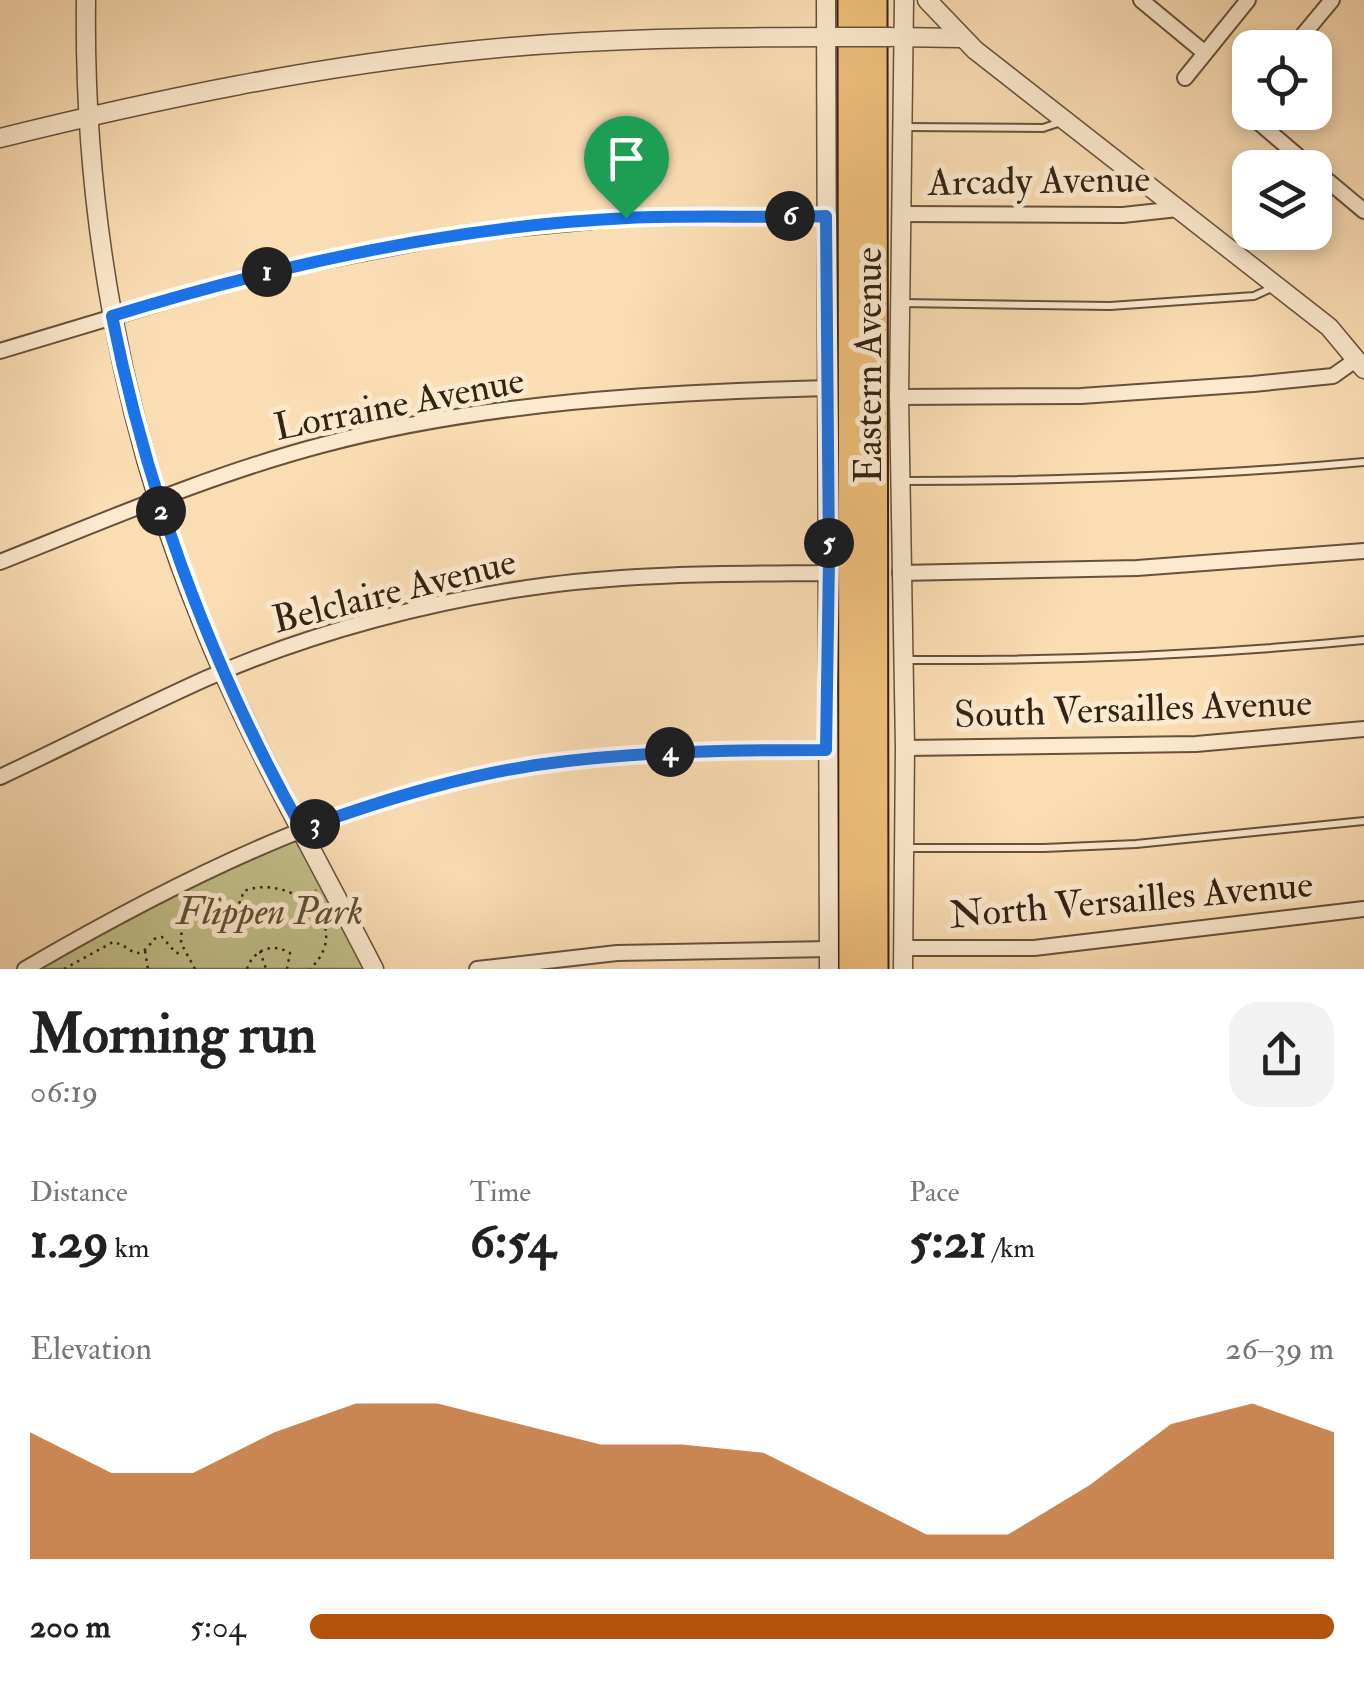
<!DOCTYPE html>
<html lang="en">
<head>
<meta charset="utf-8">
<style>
  :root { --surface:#fff; --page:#f2f2f2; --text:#222; --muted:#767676; --accent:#b45309 }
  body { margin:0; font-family:"IM FELL Double Pica",serif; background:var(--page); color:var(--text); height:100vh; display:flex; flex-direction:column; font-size:38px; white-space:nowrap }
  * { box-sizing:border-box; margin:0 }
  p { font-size:32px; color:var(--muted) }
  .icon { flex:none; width:55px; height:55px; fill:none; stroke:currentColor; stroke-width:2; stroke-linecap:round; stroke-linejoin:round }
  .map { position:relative; height:969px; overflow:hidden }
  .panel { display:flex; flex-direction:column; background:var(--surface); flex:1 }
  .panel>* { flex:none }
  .tools { position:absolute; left:1232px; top:30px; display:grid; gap:20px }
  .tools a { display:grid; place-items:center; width:100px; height:100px; border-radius:20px; background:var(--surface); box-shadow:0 5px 15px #0003; font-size:50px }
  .pin { position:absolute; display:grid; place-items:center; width:85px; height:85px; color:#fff; margin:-102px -42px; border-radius:50% 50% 50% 0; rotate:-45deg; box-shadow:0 0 10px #0007 }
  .pin .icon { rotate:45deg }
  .km { position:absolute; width:50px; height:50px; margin:-25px; border-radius:50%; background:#222; color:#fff; font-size:28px; line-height:50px; text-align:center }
  .round { display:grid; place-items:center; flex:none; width:105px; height:105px; border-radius:30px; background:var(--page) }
  .headline { display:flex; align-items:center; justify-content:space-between; height:170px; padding:0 30px }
  h1 { font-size:55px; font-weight:700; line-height:75px }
  .metrics { display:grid; grid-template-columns:repeat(3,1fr); gap:15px; height:170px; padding:10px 30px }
  .metrics div { display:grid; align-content:center }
  .metrics b { font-size:50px; font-weight:700 }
  .metrics small { font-size:28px; font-weight:400 }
  .metrics p { font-size:28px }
  .chart { height:280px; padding:20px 30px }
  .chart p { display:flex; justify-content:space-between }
  .chart svg { width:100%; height:180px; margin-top:10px; fill:var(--accent); opacity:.7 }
  ul { padding:0 30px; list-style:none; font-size:32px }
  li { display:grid; grid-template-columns:160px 120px 1fr; align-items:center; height:75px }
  li i { height:25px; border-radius:12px; background:var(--accent) }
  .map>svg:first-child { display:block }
  .green { fill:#c2c08b; stroke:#7b714f; stroke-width:2.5 }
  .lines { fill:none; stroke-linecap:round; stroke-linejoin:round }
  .service-casing { stroke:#66513b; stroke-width:10 }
  .minor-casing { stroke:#66513b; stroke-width:18 }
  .tertiary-casing { stroke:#66513b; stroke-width:21 }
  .motorway-casing { stroke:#342213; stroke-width:29 }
  .path { stroke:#342213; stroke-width:2.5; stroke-dasharray:2.5 5; stroke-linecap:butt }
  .service { stroke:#fce9ce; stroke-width:6 }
  .minor { stroke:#fce9ce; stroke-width:14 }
  .tertiary { stroke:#fce9ce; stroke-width:18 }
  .motorway { stroke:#eebe7a; stroke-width:25 }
  .tertiary-bridge-casing { stroke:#66513b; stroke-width:21; stroke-linecap:butt }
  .tertiary-bridge { stroke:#fce9ce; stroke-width:18 }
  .route-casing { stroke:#fff; stroke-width:20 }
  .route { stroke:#1a73e8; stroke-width:12 }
  .labels { text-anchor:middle; stroke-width:10; stroke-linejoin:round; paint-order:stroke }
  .street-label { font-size:38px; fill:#342213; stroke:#fce9ce }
  .park-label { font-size:38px; font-style:italic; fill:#5f5137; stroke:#fce9ce }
</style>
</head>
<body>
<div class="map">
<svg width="1364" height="969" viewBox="0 0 1364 969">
  <rect width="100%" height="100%" fill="#fbddb4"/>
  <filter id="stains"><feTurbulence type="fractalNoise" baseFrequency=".002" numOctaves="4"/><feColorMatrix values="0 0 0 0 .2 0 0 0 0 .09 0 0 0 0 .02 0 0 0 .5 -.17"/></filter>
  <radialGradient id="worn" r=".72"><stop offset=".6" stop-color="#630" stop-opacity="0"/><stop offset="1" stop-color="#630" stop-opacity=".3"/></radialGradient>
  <polygon class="green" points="292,840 297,842 364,962 364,969 36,969 188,886"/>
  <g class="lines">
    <g class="service-casing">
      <g id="service">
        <polyline points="903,127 1043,128 1064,121"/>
        <polyline points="901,303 1110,306 1254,296 1276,286"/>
        <path d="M901 481C1057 481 1210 476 1364 462"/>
        <path d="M906 660C1060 661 1211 655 1364 640"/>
        <polyline points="906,848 1044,848 1136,844 1364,821"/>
      </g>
    </g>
    <g class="minor-casing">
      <g id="minor">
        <polyline points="1141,0 1205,53"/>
        <polyline points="1292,48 1332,0"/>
        <polyline points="1185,78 1248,0"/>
        <polyline points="1250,98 1247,109 1250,115 1312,168"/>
        <polyline points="1315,170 1364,211"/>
        <polyline points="900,214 1123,215 1178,209"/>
        <polyline points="0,351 256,274 467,233 626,218 826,216"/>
        <polyline points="899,397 1081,396 1253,384 1333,376 1357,359"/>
        <path d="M0 562C106 520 212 474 322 445 483 402 663 392 829 388"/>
        <polyline points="900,573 1137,568 1364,551"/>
        <polyline points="905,748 1196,744 1364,729"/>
        <path d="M0 777C68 745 136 710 205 679 312 632 433 600 549 585 642 573 736 574 829 573"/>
        <polyline points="903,948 1034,948 1364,909"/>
        <path d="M25 969C193 871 372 783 568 761 654 751 740 750 826 750"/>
        <polyline points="477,969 617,953 830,949"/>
      </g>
    </g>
    <g class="tertiary-casing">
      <g id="tertiary">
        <path d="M86 0C83 213 122 425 202 622 250 742 315 854 374 969"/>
        <polyline points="826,0 829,969"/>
        <polyline points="927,0 975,50 1329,327 1364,369"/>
        <polyline points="896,37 960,38"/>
        <path d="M0 138C158 99 316 66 478 50 596 38 717 37 835 37"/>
        <polyline points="903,969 905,748 899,397 904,0"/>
      </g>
    </g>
    <g class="motorway-casing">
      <g id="motorway">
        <polyline points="851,0 852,969"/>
        <polyline points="874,0 875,969"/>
      </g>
    </g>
    <g class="path">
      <polyline points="303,899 316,890"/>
      <polyline points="145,951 148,969"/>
      <polyline points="260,951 266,969"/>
      <path d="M64 969 113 942C133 946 135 966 154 939L162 937 176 953H183"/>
      <path d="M195 969 181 943 182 919 202 905 231 912 238 907 244 891C288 873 358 923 310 969"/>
      <path d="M247 969C253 950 273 942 290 953L287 969"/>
    </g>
    <use href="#service" class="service"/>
    <use href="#minor" class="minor"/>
    <use href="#tertiary" class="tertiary"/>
    <use href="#motorway" class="motorway"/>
    <g class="tertiary-bridge-casing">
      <polyline id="tertiary-bridge" points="836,37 892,37"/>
    </g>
    <use href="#tertiary-bridge" class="tertiary-bridge"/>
  </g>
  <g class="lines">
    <g class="route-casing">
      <path id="route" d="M826 216 829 560 826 750C740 750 654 751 567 761 476 771 388 798 302 829 212 668 148 497 112 316 278 265 453 226 628 218 694 215 760 218 826 216Z"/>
    </g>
    <use href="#route" class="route"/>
  </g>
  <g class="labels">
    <g class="street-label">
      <text transform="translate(1039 180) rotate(-1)" y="13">Arcady Avenue</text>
      <text transform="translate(868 365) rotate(-90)" y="13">Eastern Avenue</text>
      <text transform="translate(399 403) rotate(-11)" y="13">Lorraine Avenue</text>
      <text transform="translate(394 590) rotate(-14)" y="13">Belclaire Avenue</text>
      <text transform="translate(1133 708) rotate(-2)" y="13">South Versailles Avenue</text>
      <text transform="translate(1131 899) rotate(-5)" y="13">North Versailles Avenue</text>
    </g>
    <g class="park-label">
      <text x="270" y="924">Flippen Park</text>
    </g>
  </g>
  <rect width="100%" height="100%" filter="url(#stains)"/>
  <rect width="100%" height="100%" fill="url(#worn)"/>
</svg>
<div class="tools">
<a><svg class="icon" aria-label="locate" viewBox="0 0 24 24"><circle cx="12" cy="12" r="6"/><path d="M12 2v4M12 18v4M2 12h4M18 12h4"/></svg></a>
<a><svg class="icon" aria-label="layers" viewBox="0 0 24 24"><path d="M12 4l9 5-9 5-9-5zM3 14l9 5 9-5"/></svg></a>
</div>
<div class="pin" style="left:626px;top:218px;background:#1e9e55"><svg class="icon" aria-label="arrive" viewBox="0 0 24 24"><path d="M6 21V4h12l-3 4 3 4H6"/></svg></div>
<b class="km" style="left:267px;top:272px">1</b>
<b class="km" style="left:161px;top:511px">2</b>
<b class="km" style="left:315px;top:824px">3</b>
<b class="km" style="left:670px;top:752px">4</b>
<b class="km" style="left:829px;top:543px">5</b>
<b class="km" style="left:790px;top:216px">6</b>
</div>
<section class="panel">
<div class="headline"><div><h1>Morning run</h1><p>06:19</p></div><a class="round"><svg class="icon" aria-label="share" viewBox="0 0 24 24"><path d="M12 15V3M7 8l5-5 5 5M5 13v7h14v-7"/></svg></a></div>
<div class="metrics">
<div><p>Distance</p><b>1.29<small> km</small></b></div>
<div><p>Time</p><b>6:54</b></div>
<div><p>Pace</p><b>5:21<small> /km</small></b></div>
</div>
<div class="chart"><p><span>Elevation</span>26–39 m</p>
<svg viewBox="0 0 160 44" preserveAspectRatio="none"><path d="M0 44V13L10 23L20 23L30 13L40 6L50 6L60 11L70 16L80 16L90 18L100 28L110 38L120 38L130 26L140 11L150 6L160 13V44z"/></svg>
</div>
<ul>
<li><b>200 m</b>5:04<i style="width:100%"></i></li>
</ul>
</section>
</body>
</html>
